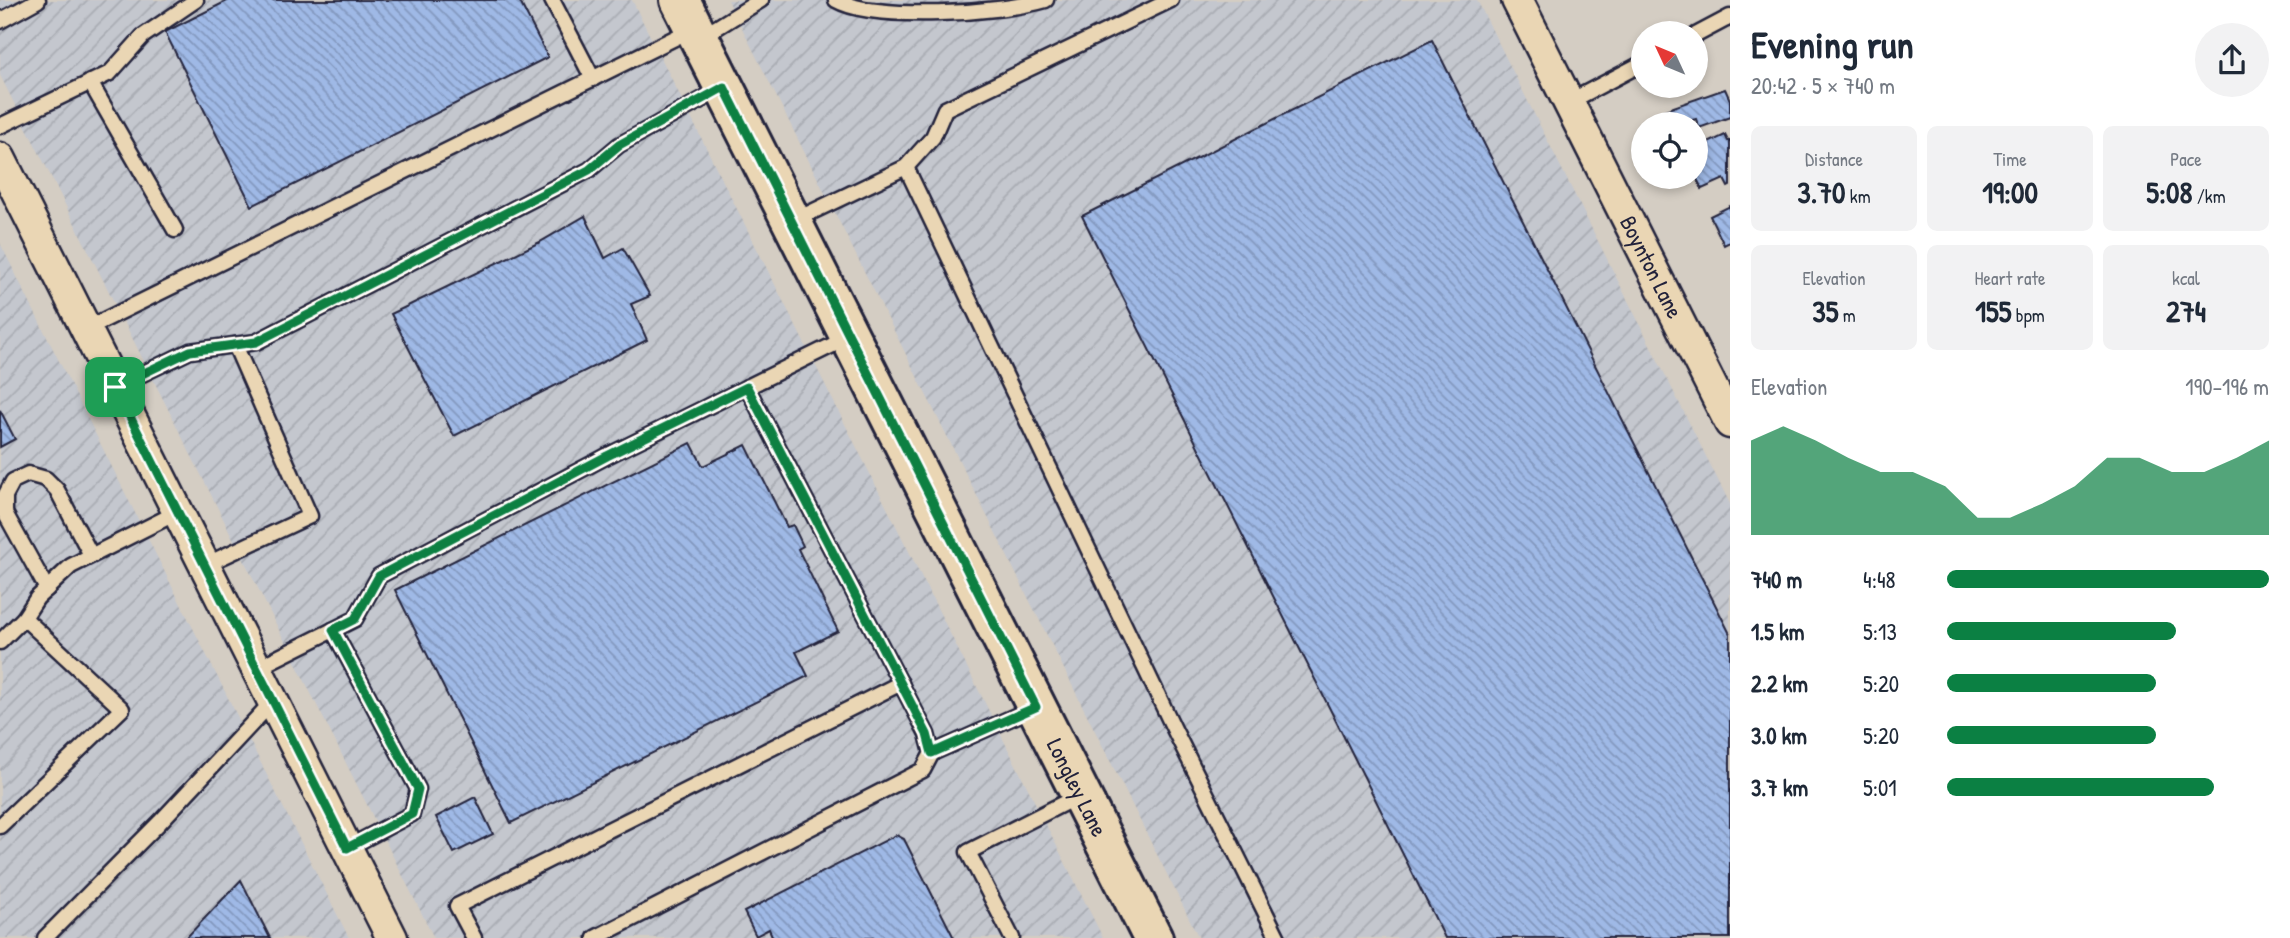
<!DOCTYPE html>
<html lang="en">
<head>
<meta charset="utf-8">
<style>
  :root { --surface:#fff; --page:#f2f2f3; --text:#1f2937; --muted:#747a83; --accent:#0b8043 }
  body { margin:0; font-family:"Patrick Hand",sans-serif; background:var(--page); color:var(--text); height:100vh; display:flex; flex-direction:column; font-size:26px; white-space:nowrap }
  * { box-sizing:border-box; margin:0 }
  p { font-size:23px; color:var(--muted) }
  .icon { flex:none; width:38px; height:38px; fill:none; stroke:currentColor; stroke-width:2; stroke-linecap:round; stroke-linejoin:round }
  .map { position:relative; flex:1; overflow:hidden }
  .panel { display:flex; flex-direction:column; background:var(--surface); width:560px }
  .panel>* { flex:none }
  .needle { width:46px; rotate:314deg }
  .buttons { position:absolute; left:1631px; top:21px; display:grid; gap:14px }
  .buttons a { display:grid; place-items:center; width:77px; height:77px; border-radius:50%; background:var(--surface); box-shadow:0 4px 10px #0003; font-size:35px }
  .pin { position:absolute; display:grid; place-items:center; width:60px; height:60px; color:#fff; margin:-30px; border-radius:14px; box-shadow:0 4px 10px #0006 }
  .round { display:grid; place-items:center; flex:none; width:74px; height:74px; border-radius:37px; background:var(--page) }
  .summary { display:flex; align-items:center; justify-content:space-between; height:119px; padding:0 21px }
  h1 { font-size:38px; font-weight:700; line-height:52px }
  .figures { display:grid; grid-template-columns:repeat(3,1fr); gap:10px; height:119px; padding:7px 21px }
  .figures div { display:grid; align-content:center; border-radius:10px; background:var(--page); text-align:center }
  .figures b { font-size:30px; font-weight:700 }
  .figures small { font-size:19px; font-weight:400 }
  .figures p { font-size:19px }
  .chart { height:196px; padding:14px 21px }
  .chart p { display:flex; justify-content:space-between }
  .chart svg { width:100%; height:126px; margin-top:7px; fill:var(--accent); opacity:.7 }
  ul { padding:0 21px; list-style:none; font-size:23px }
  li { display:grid; grid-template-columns:112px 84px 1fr; align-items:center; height:52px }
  li i { height:18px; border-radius:9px; background:var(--accent) }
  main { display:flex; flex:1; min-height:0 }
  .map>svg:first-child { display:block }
  .industrial { fill:url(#industrial-furrows) }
  .building { fill:url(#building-back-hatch); stroke:#22223b; stroke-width:2 }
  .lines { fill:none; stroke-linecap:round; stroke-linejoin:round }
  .service-casing { stroke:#22223b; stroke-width:19 }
  .minor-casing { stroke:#22223b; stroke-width:35 }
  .secondary-casing { stroke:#22223b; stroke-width:44 }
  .service { stroke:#ead6b4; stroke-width:14 }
  .minor { stroke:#ead6b4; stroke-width:30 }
  .secondary { stroke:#ead6b4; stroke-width:38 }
  .route-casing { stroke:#fff; stroke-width:14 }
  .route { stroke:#0b8043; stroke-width:9 }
  .labels { text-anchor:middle; stroke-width:7; stroke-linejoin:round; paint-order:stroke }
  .street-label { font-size:23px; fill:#22223b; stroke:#ead6b4 }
</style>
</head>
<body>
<main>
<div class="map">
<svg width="1730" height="938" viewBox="0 0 1730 938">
  <defs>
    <pattern id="industrial-furrows" width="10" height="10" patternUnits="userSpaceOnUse" patternTransform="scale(1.75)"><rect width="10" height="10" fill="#c4c7ce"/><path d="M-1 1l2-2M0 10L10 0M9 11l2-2" fill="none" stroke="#a8abb2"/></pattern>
    <pattern id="building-back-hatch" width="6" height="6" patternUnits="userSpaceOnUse" patternTransform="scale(1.75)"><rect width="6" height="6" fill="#9fb9e6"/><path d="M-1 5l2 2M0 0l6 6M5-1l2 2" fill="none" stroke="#8196bc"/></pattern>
  </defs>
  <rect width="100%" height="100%" fill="#d4cdc3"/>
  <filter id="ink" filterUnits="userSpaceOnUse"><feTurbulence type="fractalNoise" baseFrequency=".0143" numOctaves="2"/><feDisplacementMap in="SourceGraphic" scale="14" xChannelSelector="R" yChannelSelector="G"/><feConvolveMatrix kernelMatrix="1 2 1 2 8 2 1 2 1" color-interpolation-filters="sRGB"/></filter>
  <g filter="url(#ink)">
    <g class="industrial">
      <polygon points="0,0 632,0 1103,938 434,938 0,75"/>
      <polygon points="728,0 1477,0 1730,504 1730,938 1199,938"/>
      <polygon points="0,243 129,501 349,938 0,938"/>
    </g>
    <g class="building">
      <polygon points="229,0 519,0 548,57 252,206 165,32"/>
      <polygon points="1432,40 1730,634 1730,938 1445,938 1082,216"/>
      <polygon points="1725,89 1730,100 1730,117 1699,128 1696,119 1680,124 1663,124 1659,112"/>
      <polygon points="1725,135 1728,141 1730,141 1730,186 1728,187 1724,179 1702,189 1696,177 1696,157 1709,150 1706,144"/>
      <polygon points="1730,206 1730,242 1724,245 1710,216"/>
      <polygon points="585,216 605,258 623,248 650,296 631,304 647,340 454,436 391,314 540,242"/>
      <polygon points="0,410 15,439 0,447"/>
      <polygon points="691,443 703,466 746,445 787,527 793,525 803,546 798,549 838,631 796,652 808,676 511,823 395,590"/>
      <polygon points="475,797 493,834 454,853 436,817"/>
      <polygon points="896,835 904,839 954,938 773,938 769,929 756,936 744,912"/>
      <polygon points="241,880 270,938 186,938"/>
    </g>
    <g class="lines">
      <g class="service-casing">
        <g id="service">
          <polyline points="552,0 593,79"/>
          <path d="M836 0C875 22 1002 13 1046 0"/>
          <polyline points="0,21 38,0"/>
          <polyline points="1696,35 1730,17"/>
          <polyline points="700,38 761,0"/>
          <polyline points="90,82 175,230"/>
          <polyline points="1569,102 1643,63"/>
          <polyline points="0,126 110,73 143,36 196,0"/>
          <polyline points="906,167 1174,729 1278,938"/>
          <polyline points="793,221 906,167 933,137 945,109 1171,0"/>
          <polyline points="86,329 693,29"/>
          <polyline points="115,387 190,351 256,342 589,170 619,145 723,88"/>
          <polyline points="205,565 310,516 235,345"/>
          <polyline points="47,589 5,513 5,496 13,481 28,474 46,479 57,490 91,555"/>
          <polyline points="333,630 418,789 412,814 347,848"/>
          <polyline points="0,642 24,618 37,598 71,566 178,512"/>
          <polyline points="257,668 355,619 379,576 607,456 847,338"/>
          <polyline points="932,753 1036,707"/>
          <polyline points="0,826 122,709 24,618"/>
          <polyline points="45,938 160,822 273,701"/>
          <polyline points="474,938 457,906 901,683"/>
          <polyline points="595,938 923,770 932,753 927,734 747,387"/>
          <polyline points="1012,938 968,852 1080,795"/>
        </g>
      </g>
      <g class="minor-casing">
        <g id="minor">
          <path id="s1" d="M1517 0 1730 423"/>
          <polyline points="0,158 392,938"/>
        </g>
      </g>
      <g class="secondary-casing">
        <g id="secondary">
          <path id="s2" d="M680 0 1153 938"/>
        </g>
      </g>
      <use href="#service" class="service"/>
      <use href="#minor" class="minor"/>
      <use href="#secondary" class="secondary"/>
    </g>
  </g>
  <g class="lines" filter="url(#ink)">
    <g class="route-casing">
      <polygon id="route" points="724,87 1036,707 932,753 927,734 747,387 607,456 379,576 355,619 333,630 418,789 412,814 347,848 115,387 190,351 256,342 589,170 619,145"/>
    </g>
    <use href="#route" class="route"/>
  </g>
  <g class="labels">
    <g class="street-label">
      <text dy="8" stroke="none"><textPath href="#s1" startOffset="299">Boynton Lane</textPath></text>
      <text dy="8" stroke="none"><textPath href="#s2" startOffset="882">Longley Lane</textPath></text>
    </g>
  </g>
</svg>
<div class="buttons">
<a><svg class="needle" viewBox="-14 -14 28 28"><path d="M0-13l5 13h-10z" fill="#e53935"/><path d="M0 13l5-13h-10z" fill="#747a83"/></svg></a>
<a><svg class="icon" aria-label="locate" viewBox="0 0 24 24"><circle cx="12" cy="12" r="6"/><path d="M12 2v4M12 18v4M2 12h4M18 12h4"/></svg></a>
</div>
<div class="pin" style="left:115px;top:387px;background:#1e9e55"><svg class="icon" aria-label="arrive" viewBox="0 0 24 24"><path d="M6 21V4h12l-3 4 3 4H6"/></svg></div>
</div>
<section class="panel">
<div class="summary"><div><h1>Evening run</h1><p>20:42 · 5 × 740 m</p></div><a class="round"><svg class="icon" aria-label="share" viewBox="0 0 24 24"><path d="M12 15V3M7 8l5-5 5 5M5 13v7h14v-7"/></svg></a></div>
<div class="figures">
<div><p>Distance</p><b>3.70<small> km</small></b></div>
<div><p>Time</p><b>19:00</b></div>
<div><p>Pace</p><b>5:08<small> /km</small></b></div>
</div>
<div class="figures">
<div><p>Elevation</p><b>35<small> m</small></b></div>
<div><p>Heart rate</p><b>155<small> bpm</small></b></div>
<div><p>kcal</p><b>274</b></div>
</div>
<div class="chart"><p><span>Elevation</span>190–196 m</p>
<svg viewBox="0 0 160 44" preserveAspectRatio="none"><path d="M0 44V11L10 6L20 11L30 17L40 22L50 22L60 27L70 38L80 38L90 33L100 27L110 17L120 17L130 22L140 22L150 17L160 11V44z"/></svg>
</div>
<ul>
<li><b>740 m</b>4:48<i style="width:100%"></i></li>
<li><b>1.5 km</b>5:13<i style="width:71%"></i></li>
<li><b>2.2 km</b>5:20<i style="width:65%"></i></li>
<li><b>3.0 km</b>5:20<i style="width:65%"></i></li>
<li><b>3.7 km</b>5:01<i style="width:83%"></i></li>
</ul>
</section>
</main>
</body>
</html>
